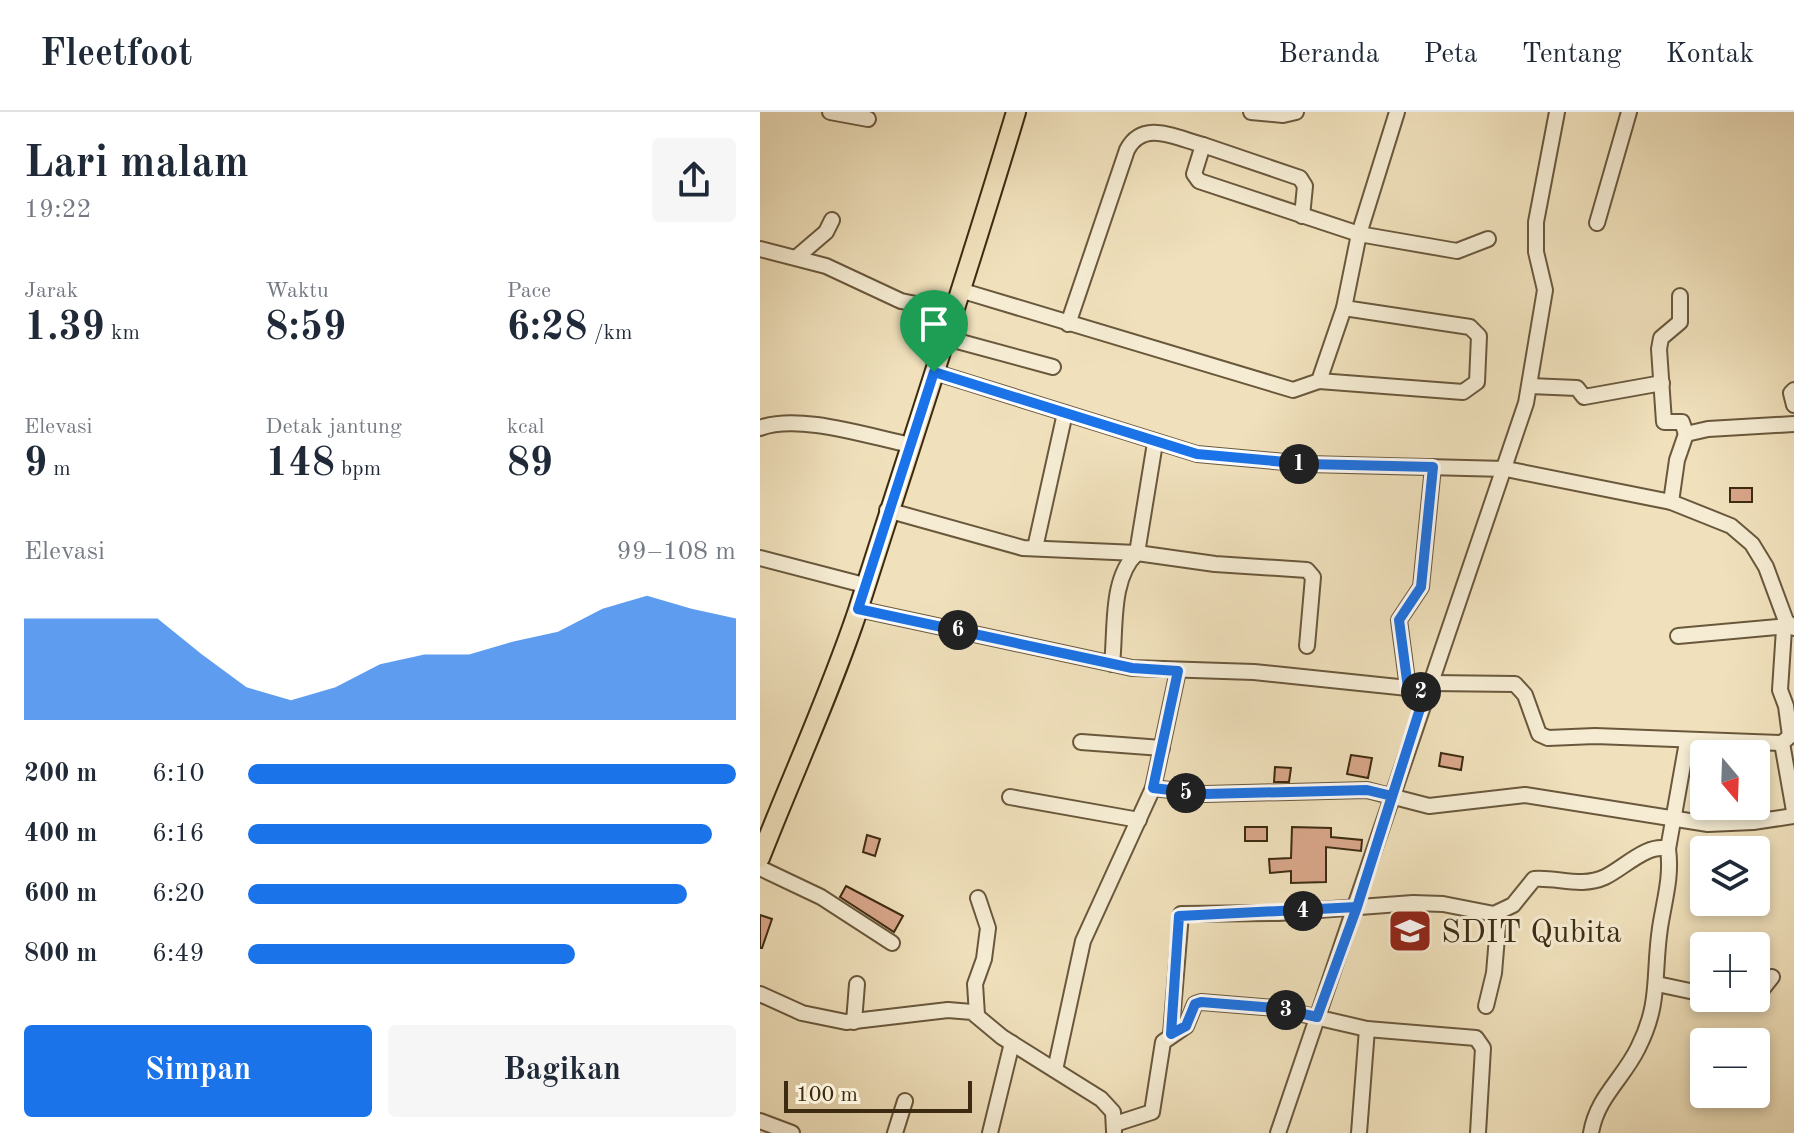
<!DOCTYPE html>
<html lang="id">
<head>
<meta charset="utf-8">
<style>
  :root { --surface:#fff; --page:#f6f6f7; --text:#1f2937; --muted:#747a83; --line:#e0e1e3; --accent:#1a73e8 }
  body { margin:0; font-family:"Old Standard TT",serif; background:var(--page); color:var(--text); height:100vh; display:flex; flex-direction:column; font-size:30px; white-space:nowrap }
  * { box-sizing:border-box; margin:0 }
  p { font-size:26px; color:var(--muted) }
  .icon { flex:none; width:44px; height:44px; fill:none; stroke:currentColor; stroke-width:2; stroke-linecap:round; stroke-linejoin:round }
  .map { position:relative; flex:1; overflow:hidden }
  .panel { display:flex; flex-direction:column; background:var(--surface); width:760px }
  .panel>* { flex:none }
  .needle { width:52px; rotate:161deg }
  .controls { position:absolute; left:930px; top:628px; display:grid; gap:16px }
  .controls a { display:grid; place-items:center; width:80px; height:80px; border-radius:8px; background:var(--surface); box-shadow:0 4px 12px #0003; font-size:40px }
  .scale { position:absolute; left:24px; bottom:20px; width:188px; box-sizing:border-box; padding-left:8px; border:4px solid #3d2b11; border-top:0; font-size:22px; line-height:28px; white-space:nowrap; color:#3d2b11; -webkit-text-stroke:6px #f5ecd3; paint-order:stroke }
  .pin { position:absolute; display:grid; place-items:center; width:68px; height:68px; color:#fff; margin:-82px -34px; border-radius:50% 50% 50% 0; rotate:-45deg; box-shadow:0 0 8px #0007 }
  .pin .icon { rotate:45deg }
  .km { position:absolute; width:40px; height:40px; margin:-20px; border-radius:50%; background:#222; color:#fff; font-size:22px; line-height:40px; text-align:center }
  .round { display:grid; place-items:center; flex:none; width:84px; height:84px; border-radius:8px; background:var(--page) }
  .head { display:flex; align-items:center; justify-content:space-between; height:136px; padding:0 24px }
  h1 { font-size:44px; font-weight:700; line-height:60px }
  .figures { display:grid; grid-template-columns:repeat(3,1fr); gap:12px; height:136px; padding:8px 24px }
  .figures div { display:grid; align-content:center }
  .figures b { font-size:40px; font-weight:700 }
  .figures small { font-size:22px; font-weight:400 }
  .figures p { font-size:22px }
  .chart { height:224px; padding:16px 24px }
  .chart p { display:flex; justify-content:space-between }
  .chart svg { width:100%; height:144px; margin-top:8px; fill:var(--accent); opacity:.7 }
  .action { display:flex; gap:16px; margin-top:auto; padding:16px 24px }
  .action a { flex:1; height:92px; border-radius:8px; background:var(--accent); color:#fff; font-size:32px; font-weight:700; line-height:92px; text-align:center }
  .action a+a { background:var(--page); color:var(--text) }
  ul { padding:0 24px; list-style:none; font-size:26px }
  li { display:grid; grid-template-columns:128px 96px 1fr; align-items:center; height:60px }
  li i { height:20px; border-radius:10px; background:var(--accent) }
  header { display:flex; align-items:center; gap:48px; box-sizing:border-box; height:112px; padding:0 40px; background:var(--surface); border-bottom:2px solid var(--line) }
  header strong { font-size:38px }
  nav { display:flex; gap:44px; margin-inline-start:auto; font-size:28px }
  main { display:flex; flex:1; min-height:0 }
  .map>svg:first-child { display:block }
  .building { fill:#d9a68a; stroke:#3d2b11; stroke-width:2 }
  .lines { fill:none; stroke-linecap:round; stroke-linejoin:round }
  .minor-casing { stroke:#6a583c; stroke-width:18 }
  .major-casing { stroke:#3d2b11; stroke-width:22 }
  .minor { stroke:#f5ecd3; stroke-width:14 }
  .major { stroke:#f0e1bc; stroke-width:18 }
  .route-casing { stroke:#fff; stroke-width:16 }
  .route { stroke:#1a73e8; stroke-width:10 }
  .labels { text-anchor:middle; stroke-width:6; stroke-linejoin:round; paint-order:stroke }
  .poi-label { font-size:32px; fill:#3d2b11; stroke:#f5ecd3; text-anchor:start }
</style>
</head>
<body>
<header>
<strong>Fleetfoot</strong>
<nav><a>Beranda</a><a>Peta</a><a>Tentang</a><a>Kontak</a></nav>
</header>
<main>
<section class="panel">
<div class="head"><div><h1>Lari malam</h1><p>19:22</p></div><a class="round"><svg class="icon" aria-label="share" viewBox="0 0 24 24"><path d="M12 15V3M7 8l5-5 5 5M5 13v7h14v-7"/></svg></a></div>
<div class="figures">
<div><p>Jarak</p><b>1.39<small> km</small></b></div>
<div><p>Waktu</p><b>8:59</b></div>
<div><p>Pace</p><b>6:28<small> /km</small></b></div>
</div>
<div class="figures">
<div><p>Elevasi</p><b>9<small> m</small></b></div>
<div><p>Detak jantung</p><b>148<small> bpm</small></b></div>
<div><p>kcal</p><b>89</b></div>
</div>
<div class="chart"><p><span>Elevasi</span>99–108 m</p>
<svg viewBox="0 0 160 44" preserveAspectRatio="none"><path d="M0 44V13L10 13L20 13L30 13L40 24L50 34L60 38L70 34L80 27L90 24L100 24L110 20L120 17L130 10L140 6L150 10L160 13V44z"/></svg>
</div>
<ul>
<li><b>200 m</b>6:10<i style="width:100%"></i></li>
<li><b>400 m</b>6:16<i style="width:95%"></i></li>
<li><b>600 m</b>6:20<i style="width:90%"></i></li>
<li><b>800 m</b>6:49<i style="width:67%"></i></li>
</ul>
<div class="action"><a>Simpan</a><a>Bagikan</a></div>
</section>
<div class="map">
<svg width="1034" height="1021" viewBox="0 0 1034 1021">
  <rect width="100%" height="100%" fill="#f0e1bc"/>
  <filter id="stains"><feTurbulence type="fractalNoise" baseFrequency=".0025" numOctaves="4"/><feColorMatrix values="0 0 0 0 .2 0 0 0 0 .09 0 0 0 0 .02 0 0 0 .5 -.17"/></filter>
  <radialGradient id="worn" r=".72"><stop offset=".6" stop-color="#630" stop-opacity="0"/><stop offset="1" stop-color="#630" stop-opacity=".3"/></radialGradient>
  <g class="building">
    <rect x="970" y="376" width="22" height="14"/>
    <polygon points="681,641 703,645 701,658 679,654"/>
    <polygon points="591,643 612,646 608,666 587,662"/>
    <polygon points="515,655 531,656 529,670 514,670"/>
    <rect x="485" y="715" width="22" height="14"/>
    <polygon points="532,715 571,716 571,725 602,728 601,739 566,735 566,770 531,771 531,759 510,761 509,747 531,746"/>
    <polygon points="107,723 120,727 115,744 103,740"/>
    <polygon points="86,774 143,804 134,820 80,785"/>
    <polygon points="0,803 12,807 2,836 0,836"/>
  </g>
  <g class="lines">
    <g class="minor-casing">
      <g id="minor">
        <polyline points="70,0 108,7"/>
        <polyline points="491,0 523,3 536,0"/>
        <polyline points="637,0 599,122 697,139 728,127"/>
        <polyline points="443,33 540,66 545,74 542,104"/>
        <polyline points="837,111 869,0"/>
        <polyline points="0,137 66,154 141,189 196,200"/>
        <polyline points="38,144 66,120 72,108"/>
        <polyline points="203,179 533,278 559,269 584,196"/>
        <polyline points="920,184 920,210 901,226 899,237 904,310 922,310 926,322"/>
        <path d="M308 212 367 38C383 7 416 26 443 33L434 62 439 69 599 122 584 196 710 215 719 224 717 270 703 280 559 269"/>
        <polyline points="186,226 293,255"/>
        <polyline points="174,260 437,342 547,352 746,357 911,390 971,414 992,432 1006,455 1026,509 1034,516"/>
        <polyline points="770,274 817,276 824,285 902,271"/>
        <polyline points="1034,278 1031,281 1034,293"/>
        <path d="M0 316C39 301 110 325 151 333"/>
        <polyline points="911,390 917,348 926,322 948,317 1034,312"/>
        <polyline points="127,398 263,436 377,441 455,452 547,458 553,465 547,534"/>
        <polyline points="275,436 305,301"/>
        <polyline points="0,446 104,473"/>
        <polyline points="98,497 372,556 494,560 648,576 665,581"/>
        <polyline points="1024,517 1020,578 1026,594 1030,624 1022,631 1034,699"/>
        <polyline points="918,524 1029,514"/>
        <path d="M352 552C356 517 350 466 377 441L395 331"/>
        <polyline points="670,571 755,572 765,583 779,622 788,626 835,624 1022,631"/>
        <polyline points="648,576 639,508 661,475 673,355"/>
        <polyline points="321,630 402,636"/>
        <polyline points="393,676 445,682 607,678 669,694 765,683 948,712 993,710 1034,704"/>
        <polyline points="250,685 379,708"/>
        <polyline points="908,737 927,630"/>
        <polyline points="0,756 61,785 132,831"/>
        <polyline points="897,872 944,882"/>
        <polyline points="0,882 42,901 86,910 188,898 212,900 242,925 341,987 353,1000 354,1019"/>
        <polyline points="958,886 993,889 1012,865"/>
        <polyline points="726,894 734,861 739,801"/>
        <polyline points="217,903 215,872 224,847 228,816 218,786"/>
        <polyline points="94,910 97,872"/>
        <path d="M411 922 421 802 519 801 653 791 683 792 734 802 753 793 774 767C798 765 821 776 845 765 864 756 887 731 908 737 912 765 904 789 900 816 893 863 901 891 878 936 863 967 837 985 831 1021"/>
        <polyline points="295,958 323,829 393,676 418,559"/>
        <polyline points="0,1009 32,1021"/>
        <polyline points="355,1012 392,1000 403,930 426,914 435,892 441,890 516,896 607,917 716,926 723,936 718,1021"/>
        <polyline points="135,1021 145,989"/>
        <polyline points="230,1021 252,931"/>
        <polyline points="518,1021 766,291 785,178 776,140 776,110 797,0"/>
        <polyline points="599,1021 607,917"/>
      </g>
    </g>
    <g class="major-casing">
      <path id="major" d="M0 746C32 664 70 582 98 498 151 332 206 167 256 0"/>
    </g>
    <use href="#minor" class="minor"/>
    <use href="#major" class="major"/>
  </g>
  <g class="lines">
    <g class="route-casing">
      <polyline id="route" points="174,260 437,342 547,352 673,355 661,475 639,508 648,576 665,581 597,795 557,905 516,896 441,890 435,892 426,914 411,922 419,804 597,795 632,684 607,678 445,682 393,676 418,559 372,556 98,497 174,260"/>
    </g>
    <use href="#route" class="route"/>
  </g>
  <defs>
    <g id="school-square" transform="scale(2.3)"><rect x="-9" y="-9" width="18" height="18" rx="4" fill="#8f2418" stroke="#f5ecd3"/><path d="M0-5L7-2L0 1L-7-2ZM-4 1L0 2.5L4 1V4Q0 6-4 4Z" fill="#fff"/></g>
  </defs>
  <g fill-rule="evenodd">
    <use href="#school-square" x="650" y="819"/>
  </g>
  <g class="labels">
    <g class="poi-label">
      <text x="681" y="830">SDIT Qubita</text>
    </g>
  </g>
  <rect width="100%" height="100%" filter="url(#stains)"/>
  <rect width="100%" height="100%" fill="url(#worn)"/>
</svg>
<div class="controls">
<a><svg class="needle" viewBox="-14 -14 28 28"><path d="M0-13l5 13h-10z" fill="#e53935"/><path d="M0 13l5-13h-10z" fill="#747a83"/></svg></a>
<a><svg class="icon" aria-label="layers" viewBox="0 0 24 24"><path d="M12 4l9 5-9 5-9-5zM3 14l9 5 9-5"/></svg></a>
<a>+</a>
<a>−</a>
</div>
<div class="scale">100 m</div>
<div class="pin" style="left:174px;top:260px;background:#1e9e55"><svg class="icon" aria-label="arrive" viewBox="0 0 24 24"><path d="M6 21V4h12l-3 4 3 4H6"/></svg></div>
<b class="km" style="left:539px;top:352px">1</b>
<b class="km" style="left:661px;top:580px">2</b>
<b class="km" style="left:526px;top:898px">3</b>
<b class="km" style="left:543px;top:799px">4</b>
<b class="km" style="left:426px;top:681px">5</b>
<b class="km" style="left:198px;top:518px">6</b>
</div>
</main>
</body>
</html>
